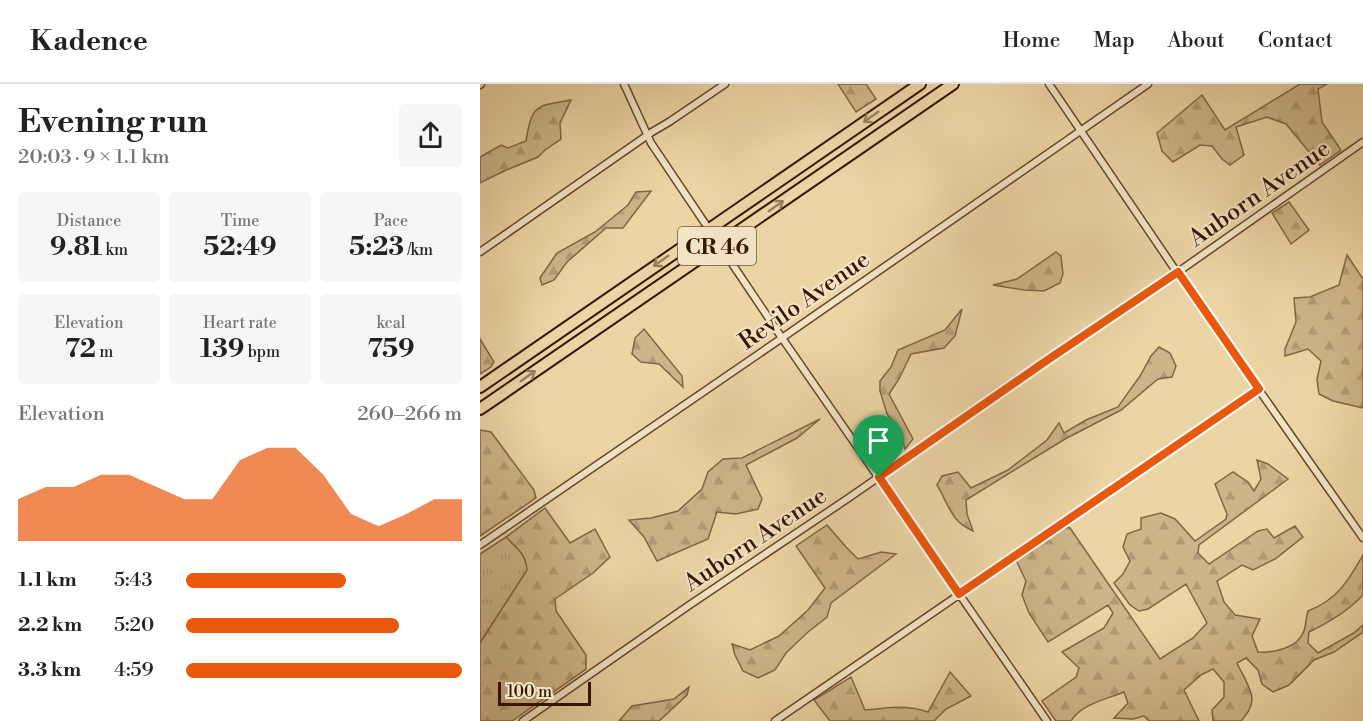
<!DOCTYPE html>
<html lang="en">
<head>
<meta charset="utf-8">
<style>
  :root { --surface:#fff; --page:#f6f6f6; --text:#222; --muted:#767676; --line:#e0e0e0; --accent:#ea580c }
  body { margin:0; font-family:"Libre Bodoni",serif; background:var(--page); color:var(--text); height:100vh; display:flex; flex-direction:column; font-size:22px; white-space:nowrap }
  * { box-sizing:border-box; margin:0 }
  p { font-size:20px; color:var(--muted) }
  .icon { flex:none; width:33px; height:33px; fill:none; stroke:currentColor; stroke-width:2; stroke-linecap:round; stroke-linejoin:round }
  .map { position:relative; flex:1; overflow:hidden }
  .sheet { display:flex; flex-direction:column; background:var(--surface); width:480px }
  .sheet>* { flex:none }
  .scale { position:absolute; left:18px; bottom:15px; width:93px; box-sizing:border-box; padding-left:6px; border:3px solid #361603; border-top:0; font-size:16px; line-height:21px; white-space:nowrap; color:#361603; -webkit-text-stroke:4px #f3e4c4; paint-order:stroke }
  .pin { position:absolute; display:grid; place-items:center; width:51px; height:51px; color:#fff; margin:-62px -26px; border-radius:50% 50% 50% 0; rotate:-45deg; box-shadow:0 0 6px #0007 }
  .pin .icon { rotate:45deg }
  .round { display:grid; place-items:center; flex:none; width:63px; height:63px; border-radius:6px; background:var(--page) }
  .overview { display:flex; align-items:center; justify-content:space-between; height:102px; padding:0 18px }
  h1 { font-size:33px; font-weight:800; line-height:45px }
  .figures { display:grid; grid-template-columns:repeat(3,1fr); gap:9px; height:102px; padding:6px 18px }
  .figures div { display:grid; align-content:center; border-radius:6px; background:var(--page); text-align:center }
  .figures b { font-size:26px; font-weight:800 }
  .figures small { font-size:16px; font-weight:400 }
  .figures p { font-size:16px }
  .chart { height:168px; padding:12px 18px }
  .chart p { display:flex; justify-content:space-between }
  .chart svg { width:100%; height:108px; margin-top:6px; fill:var(--accent); opacity:.7 }
  ul { padding:0 18px; list-style:none; font-size:20px }
  li { display:grid; grid-template-columns:96px 72px 1fr; align-items:center; height:45px }
  li i { height:15px; border-radius:8px; background:var(--accent) }
  header { display:flex; align-items:center; gap:36px; box-sizing:border-box; height:84px; padding:0 30px; background:var(--surface); border-bottom:2px solid var(--line) }
  header strong { font-size:28px }
  nav { display:flex; gap:33px; margin-inline-start:auto; font-size:21px }
  main { display:flex; flex:1; min-height:0 }
  .map>svg:first-child { display:block }
  .grass { fill:url(#grass-tufts); stroke:#826646; stroke-width:1.5 }
  .forest { fill:url(#forest-firs); stroke:#826646; stroke-width:1.5 }
  .lines { fill:none; stroke-linecap:round; stroke-linejoin:round }
  .street-casing { stroke:#64462c; stroke-width:9 }
  .highway-casing { stroke:#361603; stroke-width:14 }
  .street { stroke:#f3e4c4; stroke-width:6 }
  .highway { stroke:#ecd5a5; stroke-width:10 }
  .oneway { stroke:#9a7f5c }
  .route-casing { stroke:#fff; stroke-width:12 }
  .route { stroke:#ea580c; stroke-width:8 }
  .labels { text-anchor:middle; stroke-width:4.5; stroke-linejoin:round; paint-order:stroke }
  .shield { fill:#f3e4c4; stroke:#6f543d; stroke-width:1.5 }
  .shield-label { font-size:22px; font-weight:bold; fill:#361603 }
  .street-label { font-size:24px; fill:#361603; stroke:#f3e4c4 }
</style>
</head>
<body>
<header>
<strong>Kadence</strong>
<nav><a>Home</a><a>Map</a><a>About</a><a>Contact</a></nav>
</header>
<main>
<section class="sheet">
<div class="overview"><div><h1>Evening run</h1><p>20:03 · 9 × 1.1 km</p></div><a class="round"><svg class="icon" aria-label="share" viewBox="0 0 24 24"><path d="M12 15V3M7 8l5-5 5 5M5 13v7h14v-7"/></svg></a></div>
<div class="figures">
<div><p>Distance</p><b>9.81<small> km</small></b></div>
<div><p>Time</p><b>52:49</b></div>
<div><p>Pace</p><b>5:23<small> /km</small></b></div>
</div>
<div class="figures">
<div><p>Elevation</p><b>72<small> m</small></b></div>
<div><p>Heart rate</p><b>139<small> bpm</small></b></div>
<div><p>kcal</p><b>759</b></div>
</div>
<div class="chart"><p><span>Elevation</span>260–266 m</p>
<svg viewBox="0 0 160 44" preserveAspectRatio="none"><path d="M0 44V27L10 22L20 22L30 17L40 17L50 22L60 27L70 27L80 11L90 6L100 6L110 17L120 33L130 38L140 33L150 27L160 27V44z"/></svg>
</div>
<ul>
<li><b>1.1 km</b>5:43<i style="width:58%"></i></li>
<li><b>2.2 km</b>5:20<i style="width:77%"></i></li>
<li><b>3.3 km</b>4:59<i style="width:100%"></i></li>
</ul>
</section>
<div class="map">
<svg width="883" height="637" viewBox="0 0 883 637">
  <defs>
    <pattern id="grass-tufts" width="24" height="20" patternUnits="userSpaceOnUse" patternTransform="scale(1.5)"><rect width="24" height="20" fill="#cdb589"/><path d="M3 7l-1-3M5 7V3M7 7l1-3M15 17l-1-3M17 17v-4M19 17l1-3" fill="none" stroke="#b19b75"/></pattern>
    <pattern id="forest-firs" width="22" height="20" patternUnits="userSpaceOnUse" patternTransform="scale(1.5)"><rect width="22" height="20" fill="#cdb589"/><path d="M5 1l3.5 6h-7zM16 11l3.5 6h-7z" fill="#b19b75"/></pattern>
  </defs>
  <rect width="100%" height="100%" fill="#ecd5a5"/>
  <filter id="stains"><feTurbulence type="fractalNoise" baseFrequency=".00333" numOctaves="4"/><feColorMatrix values="0 0 0 0 .2 0 0 0 0 .09 0 0 0 0 .02 0 0 0 .5 -.17"/></filter>
  <radialGradient id="worn" r=".72"><stop offset=".6" stop-color="#630" stop-opacity="0"/><stop offset="1" stop-color="#630" stop-opacity=".3"/></radialGradient>
  <path class="grass" d="M26 453C37 464 46 470 47 486L0 559V470Z"/>
  <g class="forest">
    <polygon points="358,0 386,0 396,15 376,28"/>
    <polygon points="820,0 847,0 838,5 842,38 861,66 840,81 806,40 787,33 756,43 764,71 750,81 742,75 732,62 720,61 693,78 682,67 677,49 722,11 745,46"/>
    <path d="M91 16 80 39 81 55 65 66 58 73 24 87 0 99V73L21 61 28 64 46 57C52 20 56 22 91 16Z"/>
    <polygon points="171,107 143,144 126,144 87,178 74,196 62,201 60,194 77,169 115,148 148,121 156,108"/>
    <polygon points="809,118 829,146 811,160 792,129"/>
    <polygon points="576,168 581,172 583,190 580,199 564,207 544,206 513,201 537,195"/>
    <polygon points="867,171 883,195 883,324 853,317 839,310 837,295 841,277 828,265 805,272 805,265 816,238 814,214 830,213 859,201"/>
    <polygon points="482,225 475,252 464,264 431,270 419,295 409,310 433,355 425,365 419,345 407,330 400,307 400,297 411,283 418,266 465,246"/>
    <polygon points="164,245 202,292 203,303 179,280 161,278 152,270 155,254"/>
    <polygon points="0,255 14,278 11,283 0,290"/>
    <path d="M679 263 690 269 696 282 692 293 678 295 641 326 585 355 486 416 487 430 493 447C487 444 481 441 477 436 468 426 464 412 457 401L462 392 478 388 491 404 528 386 567 356 579 339 584 349 606 336 638 323 660 292 671 272Z"/>
    <polygon points="340,335 317,354 266,381 282,415 278,425 256,430 237,428 228,455 177,477 164,453 149,436 171,434 198,427 222,405 228,388 243,375 262,374"/>
    <polygon points="0,346 11,348 54,406 56,414 0,452"/>
    <path d="M777 376 788 380 808 395 719 461 718 469 729 480 778 447 787 445 794 454 815 442 823 453 795 475 773 486 762 481 737 497 744 518 755 531 780 535 772 552 778 568C794 569 818 564 824 547 826 541 826 533 828 527 857 516 868 497 883 471V511C868 527 848 539 829 548L828 559 838 569 874 549 883 541V548L854 568 834 576 809 601 793 608 782 600 778 586 766 574 757 579C761 588 772 605 772 615 772 624 766 631 761 637H733L732 626 744 613V598L733 585 721 591 704 606 719 637H669L664 632 653 635 634 634 648 619 644 608C627 615 601 620 591 637H576L562 617 596 593 599 584 582 568 624 544 633 529 628 521 568 558 549 529 542 511 546 497 536 476 586 443 590 444 680 575 713 554 727 539 706 500 668 525 659 527 650 521 634 499 643 490 650 477 643 463 647 450 661 445V434L681 429 695 435 715 457 746 435 747 430 735 400 753 388 768 398 774 407 781 395Z"/>
    <path d="M65 424 90 459 115 445 130 473 113 489 75 515 76 527 106 571V585L32 637H0V559L47 486C46 470 37 464 26 453Z"/>
    <polygon points="347,441 366,463 378,475 401,468 416,470 351,519 347,533 328,548 306,569 295,586 278,594 263,587 255,571 252,560 270,566 299,552 328,526 345,504 316,462"/>
    <path d="M470 588 491 612 466 625 454 637H350L334 616 371 593 385 626C410 624 424 620 448 628Z"/>
    <polygon points="209,603 207,611 179,637 139,637 152,622 194,615"/>
  </g>
  <g class="lines">
    <g class="street-casing">
      <g id="street">
        <polyline points="144,0 171,59 302,254 567,637"/>
        <polyline points="569,0 713,212 883,454"/>
        <polyline points="0,1 1,0"/>
        <polyline points="0,168 172,48 189,38 245,0"/>
        <polyline points="0,461 302,254 668,0"/>
        <polyline points="43,637 208,522 370,413 566,277 698,188 883,58"/>
        <polyline points="295,637 779,305"/>
      </g>
    </g>
    <g class="highway-casing">
      <g id="highway">
        <polyline points="0,303 440,0"/>
        <polyline points="0,325 473,0"/>
      </g>
    </g>
    <use href="#street" class="street"/>
    <use href="#highway" class="highway"/>
  </g>
  <defs><path id="oneway-shaft" d="M-6 0H5M1.5-3L5.5 0L1.5 3" fill="none" stroke-width="1.6" stroke-linecap="round" stroke-linejoin="round" transform="scale(1.5)"/></defs>
  <g class="oneway">
    <use href="#oneway-shaft" transform="translate(391 33) rotate(145)"/>
    <use href="#oneway-shaft" transform="translate(296 122) rotate(-35)"/>
    <use href="#oneway-shaft" transform="translate(181 177) rotate(145)"/>
    <use href="#oneway-shaft" transform="translate(48 292) rotate(-35)"/>
  </g>
  <g class="lines">
    <g class="route-casing">
      <polygon id="route" points="698,188 779,305 479,510 399,393 566,277"/>
    </g>
    <use href="#route" class="route"/>
  </g>
  <g class="labels">
    <rect class="shield" x="198" y="143" width="78" height="38" rx="4.5"/>
    <g class="shield-label">
      <text x="237" y="170">CR 46</text>
    </g>
    <g class="street-label">
      <text transform="translate(779 109) rotate(-35)" y="8">Auborn Avenue</text>
      <text transform="translate(324 216) rotate(-35)" y="8">Revilo Avenue</text>
      <text transform="translate(275 455) rotate(-34)" y="8">Auborn Avenue</text>
    </g>
  </g>
  <rect width="100%" height="100%" filter="url(#stains)"/>
  <rect width="100%" height="100%" fill="url(#worn)"/>
</svg>
<div class="scale">100 m</div>
<div class="pin" style="left:399px;top:393px;background:#1e9e55"><svg class="icon" aria-label="arrive" viewBox="0 0 24 24"><path d="M6 21V4h12l-3 4 3 4H6"/></svg></div>
</div>
</main>
</body>
</html>
